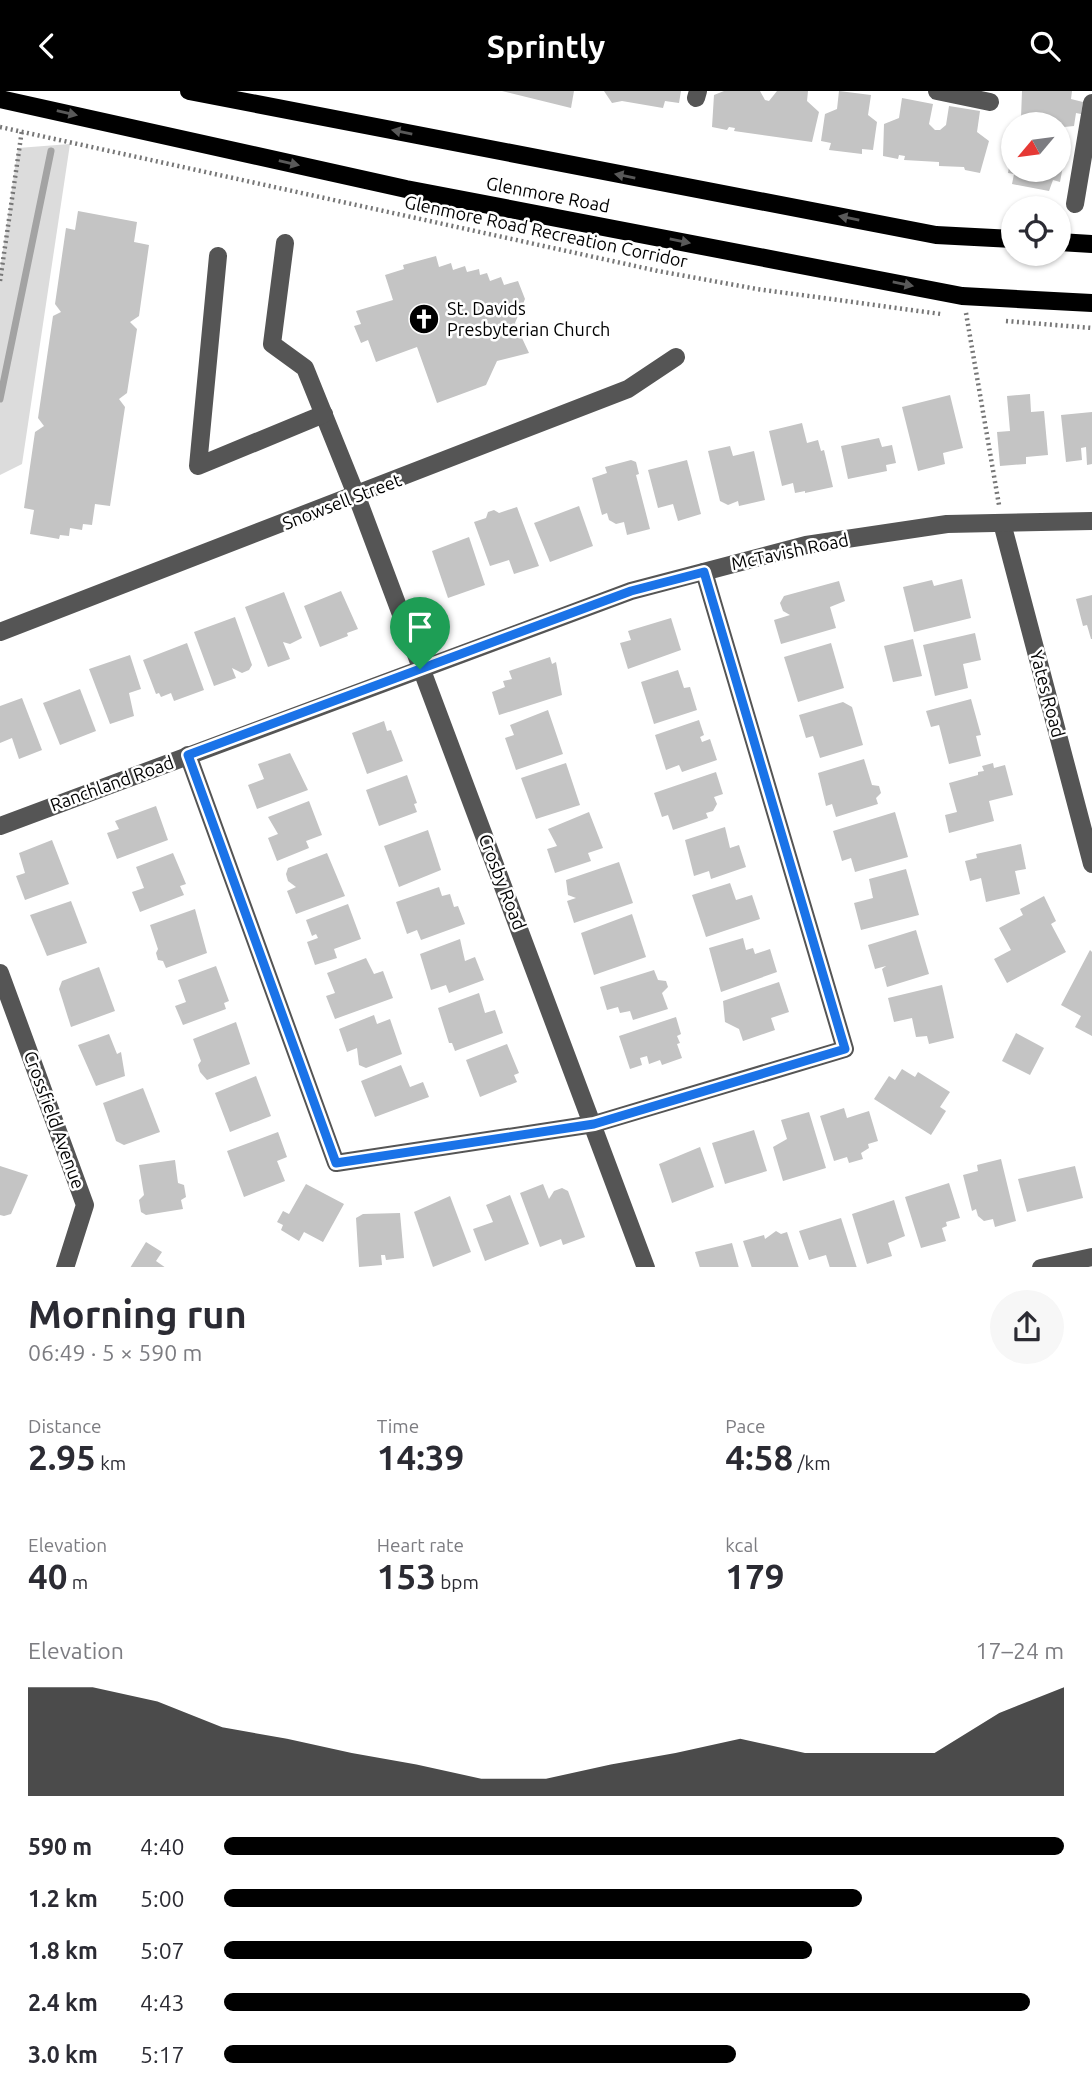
<!DOCTYPE html>
<html lang="en">
<head>
<meta charset="utf-8">
<style>
  :root { --surface:#fff; --page:#f7f7f7; --text:#2b2b33; --muted:#7c7c81; --accent:#000 }
  body { margin:0; font-family:Ubuntu,sans-serif; background:var(--page); color:var(--text); height:100vh; display:flex; flex-direction:column; font-size:26px; white-space:nowrap }
  * { box-sizing:border-box; margin:0 }
  p { font-size:23px; color:var(--muted) }
  .icon { flex:none; width:38px; height:38px; fill:none; stroke:currentColor; stroke-width:2; stroke-linecap:round; stroke-linejoin:round }
  .map { position:relative; height:1176px; overflow:hidden }
  .sheet { display:flex; flex-direction:column; background:var(--surface); flex:1 }
  .sheet>* { flex:none }
  .needle { width:46px; rotate:241deg }
  .fabs { position:absolute; left:1001px; top:21px; display:grid; gap:14px }
  .fabs a { display:grid; place-items:center; width:70px; height:70px; border-radius:50%; background:var(--surface); box-shadow:0 2px 5px #0004; font-size:35px }
  .pin { position:absolute; display:grid; place-items:center; width:60px; height:60px; color:#fff; margin:-72px -30px; border-radius:50% 50% 50% 0; rotate:-45deg; box-shadow:0 0 7px #0007 }
  .pin .icon { rotate:45deg }
  .round { display:grid; place-items:center; flex:none; width:74px; height:74px; border-radius:37px; background:var(--page) }
  .summary { display:flex; align-items:center; justify-content:space-between; height:119px; padding:0 28px }
  h1 { font-size:38px; font-weight:600; line-height:52px }
  .metrics { display:grid; grid-template-columns:repeat(3,1fr); gap:10px; height:119px; padding:7px 28px }
  .metrics div { display:grid; align-content:center }
  .metrics b { font-size:35px; font-weight:600 }
  .metrics small { font-size:19px; font-weight:400 }
  .metrics p { font-size:19px }
  .chart { height:196px; padding:14px 28px }
  .chart p { display:flex; justify-content:space-between }
  .chart svg { width:100%; height:126px; margin-top:7px; fill:var(--accent); opacity:.7 }
  ul { padding:0 28px; list-style:none; font-size:23px }
  li { display:grid; grid-template-columns:112px 84px 1fr; align-items:center; height:52px }
  li i { height:18px; border-radius:9px; background:var(--accent) }
  header { display:flex; justify-content:space-between; align-items:center; height:91px; padding:0 28px; background:var(--accent); color:#fff; font-size:32px; font-weight:600 }
  .map>svg:first-child { display:block }
  .green { fill:#dcdcdc }
  .lines { fill:none; stroke-linecap:round; stroke-linejoin:round }
  .stream { stroke:#a3a3a3; stroke-width:7 }
  .building { fill:#c4c4c4 }
  .path { stroke:#777; stroke-width:4.5; stroke-dasharray:2 3.5; stroke-linecap:butt }
  .minor { stroke:#555; stroke-width:18 }
  .major { stroke:#000; stroke-width:18 }
  .oneway { fill:#595959 }
  .route-casing { stroke:#fff; stroke-width:14 }
  .route { stroke:#1a73e8; stroke-width:9 }
  .labels { text-anchor:middle; stroke-width:5; stroke-linejoin:round; paint-order:stroke }
  .street-label { font-size:18px; fill:#000; stroke:#fff }
  .poi-label { font-size:18px; fill:#000; stroke:#fff; text-anchor:start }
</style>
</head>
<body>
<header><svg class="icon" aria-label="back" viewBox="0 0 24 24"><path d="M15 5l-7 7 7 7"/></svg>Sprintly<svg class="icon" aria-label="search" viewBox="0 0 24 24"><circle cx="10" cy="10" r="6"/><path d="M15 15l6 6"/></svg></header>
<div class="map">
<svg width="1092" height="1177" viewBox="0 0 1092 1177">
  <rect width="100%" height="100%" fill="#fff"/>
  <polygon class="green" points="70,53 22,373 0,384 0,180 18,57"/>
  <g class="lines">
    <polyline class="stream" points="0,308 51,60"/>
  </g>
  <g class="building">
    <polygon points="502,0 574,0 571,17"/>
    <polygon points="604,0 681,0 679,12 665,10 663,17 622,10 612,12"/>
    <polygon points="724,0 760,0 765,9 769,10 777,0 808,0 807,10 819,21 812,51 734,40 735,37 729,36 727,39 712,36 714,4"/>
    <polygon points="839,0 871,4 868,24 877,31 873,59 862,58 862,63 829,59 831,52 821,50 825,23 837,18"/>
    <polygon points="1022,0 1072,0 1071,8 1083,11 1081,23 1076,22 1074,35 1064,36 1062,44 1059,44 1059,33 1026,33 1027,28 1021,27"/>
    <polygon points="902,7 933,13 929,33 935,39 940,39 946,34 949,15 980,20 977,41 989,50 980,82 965,79 964,76 939,75 939,71 904,69 905,65 899,64 898,68 883,65 884,33 899,27"/>
    <polygon points="1012,58 1013,79 1059,79 1059,63 1065,64 1060,91 1053,89 1049,100 1012,93 1014,83 1008,82"/>
    <polygon points="78,120 137,131 134,151 149,154 139,225 130,231 137,238 127,302 119,308 125,316 110,415 95,413 92,434 83,433 82,439 70,437 69,445 60,444 59,448 30,443 34,419 24,417 35,341 44,335 38,327 53,225 61,221 55,213 66,137 75,139"/>
    <polygon points="436,165 439,176 451,172 453,179 465,175 467,181 479,178 480,184 487,182 490,190 501,186 504,194 518,190 525,208 515,232 529,262 497,270 486,294 437,312 417,256 376,271 368,249 361,252 354,235 361,233 356,220 393,209 385,184 404,178 403,174"/>
    <polygon points="1030,303 1031,321 1044,320 1048,364 1026,366 1026,373 1000,375 997,341 1010,340 1007,305"/>
    <polygon points="950,304 963,357 943,362 945,373 918,380 902,316"/>
    <polygon points="1092,321 1092,373 1087,374 1086,356 1081,357 1082,369 1066,371 1061,324"/>
    <polygon points="802,332 807,352 818,349 821,360 824,359 833,396 805,402 805,400 795,402 793,392 782,395 769,340"/>
    <polygon points="879,347 882,356 892,354 896,372 886,374 887,380 848,388 841,355"/>
    <polygon points="730,355 733,365 754,360 765,409 739,415 738,410 728,414 720,410 708,360"/>
    <polygon points="631,369 636,371 639,383 636,384 650,438 627,444 624,431 616,433 609,429 607,422 602,424 592,387 607,382 605,376"/>
    <polygon points="687,369 701,423 678,430 673,413 658,417 648,379"/>
    <polygon points="579,415 593,455 550,471 534,432"/>
    <polygon points="517,416 539,475 514,483 509,469 490,475 474,431 486,427 488,421 494,419 499,422"/>
    <polygon points="469,446 485,494 448,507 432,460"/>
    <polygon points="962,488 971,527 914,541 903,496 932,489 934,495"/>
    <polygon points="839,490 845,510 830,516 836,537 781,553 774,529 790,524 783,520 780,512 784,505"/>
    <polygon points="341,500 358,538 347,542 348,545 320,556 304,515"/>
    <polygon points="284,501 302,547 290,553 283,551 290,568 268,576 245,516"/>
    <polygon points="1092,504 1092,548 1091,548 1087,534 1083,535 1076,508"/>
    <polygon points="235,526 252,574 249,579 242,582 232,577 236,587 214,595 194,541"/>
    <polygon points="671,527 681,559 628,578 620,552 631,549 628,540"/>
    <polygon points="975,542 981,569 963,573 968,597 935,605 923,554"/>
    <polygon points="913,548 922,585 893,591 884,555"/>
    <polygon points="187,552 204,599 174,610 171,602 161,606 159,602 156,603 143,569"/>
    <polygon points="831,552 844,597 798,611 784,566"/>
    <polygon points="130,564 141,598 129,602 134,625 110,633 89,578"/>
    <polygon points="550,566 552,573 556,571 562,604 499,624 492,601 505,596 503,590 512,588 509,580"/>
    <polygon points="678,579 684,597 690,596 697,619 654,633 641,591"/>
    <polygon points="80,598 96,640 60,654 43,612"/>
    <polygon points="22,607 42,659 19,668 12,647 0,652 0,615"/>
    <polygon points="971,608 981,644 976,645 981,665 949,673 939,634 931,636 926,620"/>
    <polygon points="843,611 852,616 863,654 820,667 813,645 806,647 799,624"/>
    <polygon points="548,619 563,663 516,679 505,647 514,644 510,634"/>
    <polygon points="699,629 704,644 700,646 702,651 710,648 717,669 682,681 679,674 666,679 655,644"/>
    <polygon points="384,630 387,640 391,639 403,670 367,683 352,642"/>
    <polygon points="290,662 308,699 257,718 248,694 264,688 258,673"/>
    <polygon points="864,668 872,694 879,695 881,702 876,707 878,713 836,726 832,713 826,715 818,682"/>
    <polygon points="566,672 580,714 536,728 521,687"/>
    <polygon points="993,672 994,677 1005,674 1013,704 989,710 994,730 949,742 945,724 957,721 949,692 978,684 978,681 984,680 982,675"/>
    <polygon points="716,681 723,703 714,706 717,713 713,720 706,722 708,727 673,739 668,724 662,726 654,702"/>
    <polygon points="407,684 417,712 414,713 417,721 379,735 366,699"/>
    <polygon points="309,710 322,744 306,750 309,757 277,770 268,747 278,743 268,726"/>
    <polygon points="156,715 168,749 117,768 107,742 119,738 115,730"/>
    <polygon points="589,721 603,757 588,762 591,770 555,782 547,758 557,755 548,738"/>
    <polygon points="895,721 908,766 855,781 851,767 842,770 833,740"/>
    <polygon points="725,736 730,757 739,754 746,776 711,788 709,780 694,785 685,749"/>
    <polygon points="428,739 441,779 399,796 384,755"/>
    <polygon points="52,749 69,793 25,809 16,785 25,782 19,762"/>
    <polygon points="1021,753 1026,778 1015,780 1020,803 986,811 981,787 970,790 965,770 977,767 976,763"/>
    <polygon points="173,762 186,793 180,795 184,804 140,821 132,801 144,797 136,776"/>
    <polygon points="327,762 345,805 296,823 287,800 296,796 288,790 286,783 288,777"/>
    <polygon points="619,771 633,812 574,832 567,810 576,807 568,804 566,789"/>
    <polygon points="906,778 919,824 861,839 854,812 873,807 869,788"/>
    <polygon points="730,792 736,809 752,804 760,828 706,846 692,804"/>
    <polygon points="439,796 442,805 450,803 454,816 458,815 465,833 421,849 417,839 407,843 396,811"/>
    <polygon points="1044,805 1056,830 1051,833 1066,861 1007,892 994,868 1011,859 999,837 1023,824 1020,818"/>
    <polygon points="71,810 87,852 47,865 30,824"/>
    <polygon points="348,813 361,848 334,858 337,867 315,874 307,851 318,847 316,843 312,845 306,829"/>
    <polygon points="195,818 207,862 166,877 163,870 158,869 156,862 158,858 150,834"/>
    <polygon points="632,823 646,866 594,884 581,842"/>
    <polygon points="916,839 929,883 887,896 882,878 886,875 875,878 868,854"/>
    <polygon points="743,847 746,859 753,857 755,863 770,858 777,881 721,901 709,857"/>
    <polygon points="460,848 465,870 475,866 484,889 449,902 446,894 431,899 420,863"/>
    <polygon points="1090,859 1092,861 1092,945 1075,936 1081,925 1061,914"/>
    <polygon points="366,867 374,883 383,880 393,907 335,928 326,905 335,902 327,882"/>
    <polygon points="216,875 229,910 224,912 226,918 183,934 175,915 186,911 178,889"/>
    <polygon points="99,876 115,920 71,936 59,898 62,890"/>
    <polygon points="654,879 658,889 666,890 668,896 662,902 668,918 633,929 630,920 620,922 618,916 607,919 600,896"/>
    <polygon points="779,891 789,921 771,927 775,939 743,950 739,938 725,931 723,910"/>
    <polygon points="942,894 954,947 929,953 927,945 916,946 912,927 894,931 888,907"/>
    <polygon points="479,902 485,922 495,919 503,942 455,960 452,952 449,952 438,917"/>
    <polygon points="374,924 377,933 390,928 402,963 366,977 359,974 357,957 347,961 339,938"/>
    <polygon points="676,926 681,943 677,945 680,952 677,953 682,967 662,974 660,969 649,973 647,965 640,967 642,974 630,978 619,945"/>
    <polygon points="236,931 250,973 207,989 200,981 198,974 201,970 193,948"/>
    <polygon points="1016,942 1044,957 1030,984 1002,970"/>
    <polygon points="109,943 117,963 121,961 125,985 96,995 78,954"/>
    <polygon points="507,953 519,982 514,984 517,991 480,1006 466,969"/>
    <polygon points="401,974 410,996 423,991 429,1006 375,1026 361,990"/>
    <polygon points="902,978 915,986 918,981 950,1001 940,1016 946,1020 931,1044 874,1008 889,985 895,989"/>
    <polygon points="256,985 271,1025 230,1041 215,1002"/>
    <polygon points="143,997 160,1041 124,1054 116,1050 103,1012"/>
    <polygon points="844,1017 847,1027 869,1020 878,1050 868,1053 869,1057 861,1062 863,1068 849,1072 847,1066 834,1070 820,1025"/>
    <polygon points="809,1021 826,1077 783,1090 773,1056 787,1048 781,1029"/>
    <polygon points="754,1039 767,1080 725,1093 712,1052"/>
    <polygon points="278,1041 287,1066 277,1070 285,1090 244,1106 227,1060"/>
    <polygon points="700,1056 714,1096 672,1112 659,1073"/>
    <polygon points="1001,1068 1016,1130 995,1136 993,1128 984,1130 978,1125 976,1118 972,1120 963,1084 978,1080 977,1074"/>
    <polygon points="175,1069 178,1092 184,1094 186,1106 181,1109 183,1118 146,1124 141,1121 139,1109 144,1104 139,1074"/>
    <polygon points="0,1075 28,1084 11,1123 4,1125 0,1124"/>
    <polygon points="1075,1075 1083,1107 1027,1121 1018,1088"/>
    <polygon points="949,1092 960,1127 946,1131 947,1135 942,1137 946,1150 921,1157 905,1106"/>
    <polygon points="306,1093 344,1113 323,1151 304,1141 299,1150 281,1139 283,1134 277,1131 283,1120 289,1123"/>
    <polygon points="543,1093 549,1108 554,1100 562,1097 568,1100 585,1146 563,1154 561,1148 540,1156 520,1102"/>
    <polygon points="510,1104 529,1153 485,1170 473,1138 493,1131 486,1114"/>
    <polygon points="450,1105 471,1161 433,1176 414,1121"/>
    <polygon points="894,1109 905,1145 888,1152 892,1165 867,1173 852,1123"/>
    <polygon points="400,1122 404,1167 386,1169 385,1164 381,1164 382,1174 359,1176 356,1127 363,1123"/>
    <polygon points="841,1127 857,1177 830,1177 826,1164 809,1169 799,1140"/>
    <polygon points="776,1140 781,1143 787,1141 799,1177 752,1177 743,1150 764,1144 765,1148"/>
    <polygon points="146,1151 162,1161 156,1170 166,1177 130,1177"/>
    <polygon points="732,1152 739,1177 700,1177 695,1161"/>
  </g>
  <g class="lines">
    <g class="path">
      <polyline points="0,36 658,180 757,198 941,223"/>
      <polyline points="0,190 22,39"/>
      <polyline points="966,222 999,414"/>
      <polyline points="1006,230 1092,237"/>
    </g>
    <g class="minor">
      <polyline points="937,0 990,11"/>
      <polyline points="696,7 698,0"/>
      <polyline points="1075,113 1092,12"/>
      <polyline points="285,152 272,253 305,277 357,406 646,1177"/>
      <polyline points="218,165 198,375 324,323"/>
      <polyline points="1002,432 1092,773"/>
      <polyline points="0,541 628,298 676,266"/>
      <polyline points="188,664 336,1072 594,1033 845,958 704,481"/>
      <polyline points="0,735 631,500 806,454 947,433 1092,430"/>
      <polyline points="0,882 85,1114 65,1177"/>
      <polyline points="1041,1177 1092,1166"/>
    </g>
    <g class="major">
      <polyline points="189,0 936,144 1013,148"/>
      <polyline points="0,8 406,98 962,205 1092,212"/>
      <polyline points="1059,151 1092,153"/>
    </g>
  </g>
  <defs><path id="oneway-solid" d="M-6-.8H1V-3.2L6.5 0L1 3.2V.8H-6Z" transform="scale(1.75)"/></defs>
  <g class="oneway">
    <use href="#oneway-solid" transform="translate(67 22) rotate(13)"/>
    <use href="#oneway-solid" transform="translate(402 41) rotate(-169)"/>
    <use href="#oneway-solid" transform="translate(289 72) rotate(13)"/>
    <use href="#oneway-solid" transform="translate(625 85) rotate(-169)"/>
    <use href="#oneway-solid" transform="translate(849 127) rotate(-169)"/>
    <use href="#oneway-solid" transform="translate(680 150) rotate(11)"/>
    <use href="#oneway-solid" transform="translate(903 193) rotate(11)"/>
  </g>
  <g class="lines">
    <g class="route-casing">
      <polygon id="route" points="704,481 845,958 594,1033 336,1072 188,664 631,500"/>
    </g>
    <use href="#route" class="route"/>
  </g>
  <defs>
    <g id="church-disc" transform="scale(1.575)"><circle r="9.5" fill="#000" stroke="#fff"/><path d="M-1.2-6h2.4v3.5h3.3v2.4h-3.3V6h-2.4V-.1h-3.3v-2.4h3.3Z" fill="#fff"/></g>
  </defs>
  <g fill-rule="evenodd">
    <use href="#church-disc" x="424" y="228"/>
  </g>
  <g class="labels">
    <g class="street-label">
      <text transform="translate(548 104) rotate(11)" y="6">Glenmore Road</text>
      <text transform="translate(546 141) rotate(12)" y="6">Glenmore Road Recreation Corridor</text>
      <text transform="translate(342 411) rotate(-21)" y="6">Snowsell Street</text>
      <text transform="translate(790 461) rotate(-12)" y="6">McTavish Road</text>
      <text transform="translate(1047 603) rotate(75)" y="6">Yates Road</text>
      <text transform="translate(112 693) rotate(-20)" y="6">Ranchland Road</text>
      <text transform="translate(502 791) rotate(69)" y="6">Crosby Road</text>
      <text transform="translate(54 1029) rotate(70)" y="6">Crossfield Avenue</text>
    </g>
    <g class="poi-label">
      <text x="447" y="224">St. Davids<tspan x="447" dy="21">Presbyterian Church</tspan></text>
    </g>
  </g>
</svg>
<div class="fabs">
<a><svg class="needle" viewBox="-14 -14 28 28"><path d="M0-13l5 13h-10z" fill="#e53935"/><path d="M0 13l5-13h-10z" fill="#7c7c81"/></svg></a>
<a><svg class="icon" aria-label="locate" viewBox="0 0 24 24"><circle cx="12" cy="12" r="6"/><path d="M12 2v4M12 18v4M2 12h4M18 12h4"/></svg></a>
</div>
<div class="pin" style="left:420px;top:578px;background:#1e9e55"><svg class="icon" aria-label="arrive" viewBox="0 0 24 24"><path d="M6 21V4h12l-3 4 3 4H6"/></svg></div>
</div>
<section class="sheet">
<div class="summary"><div><h1>Morning run</h1><p>06:49 · 5 × 590 m</p></div><a class="round"><svg class="icon" aria-label="share" viewBox="0 0 24 24"><path d="M12 15V3M7 8l5-5 5 5M5 13v7h14v-7"/></svg></a></div>
<div class="metrics">
<div><p>Distance</p><b>2.95<small> km</small></b></div>
<div><p>Time</p><b>14:39</b></div>
<div><p>Pace</p><b>4:58<small> /km</small></b></div>
</div>
<div class="metrics">
<div><p>Elevation</p><b>40<small> m</small></b></div>
<div><p>Heart rate</p><b>153<small> bpm</small></b></div>
<div><p>kcal</p><b>179</b></div>
</div>
<div class="chart"><p><span>Elevation</span>17–24 m</p>
<svg viewBox="0 0 160 44" preserveAspectRatio="none"><path d="M0 44V6L10 6L20 11L30 20L40 24L50 29L60 33L70 38L80 38L90 33L100 29L110 24L120 29L130 29L140 29L150 15L160 6V44z"/></svg>
</div>
<ul>
<li><b>590 m</b>4:40<i style="width:100%"></i></li>
<li><b>1.2 km</b>5:00<i style="width:76%"></i></li>
<li><b>1.8 km</b>5:07<i style="width:70%"></i></li>
<li><b>2.4 km</b>4:43<i style="width:96%"></i></li>
<li><b>3.0 km</b>5:17<i style="width:61%"></i></li>
</ul>
</section>
</body>
</html>
